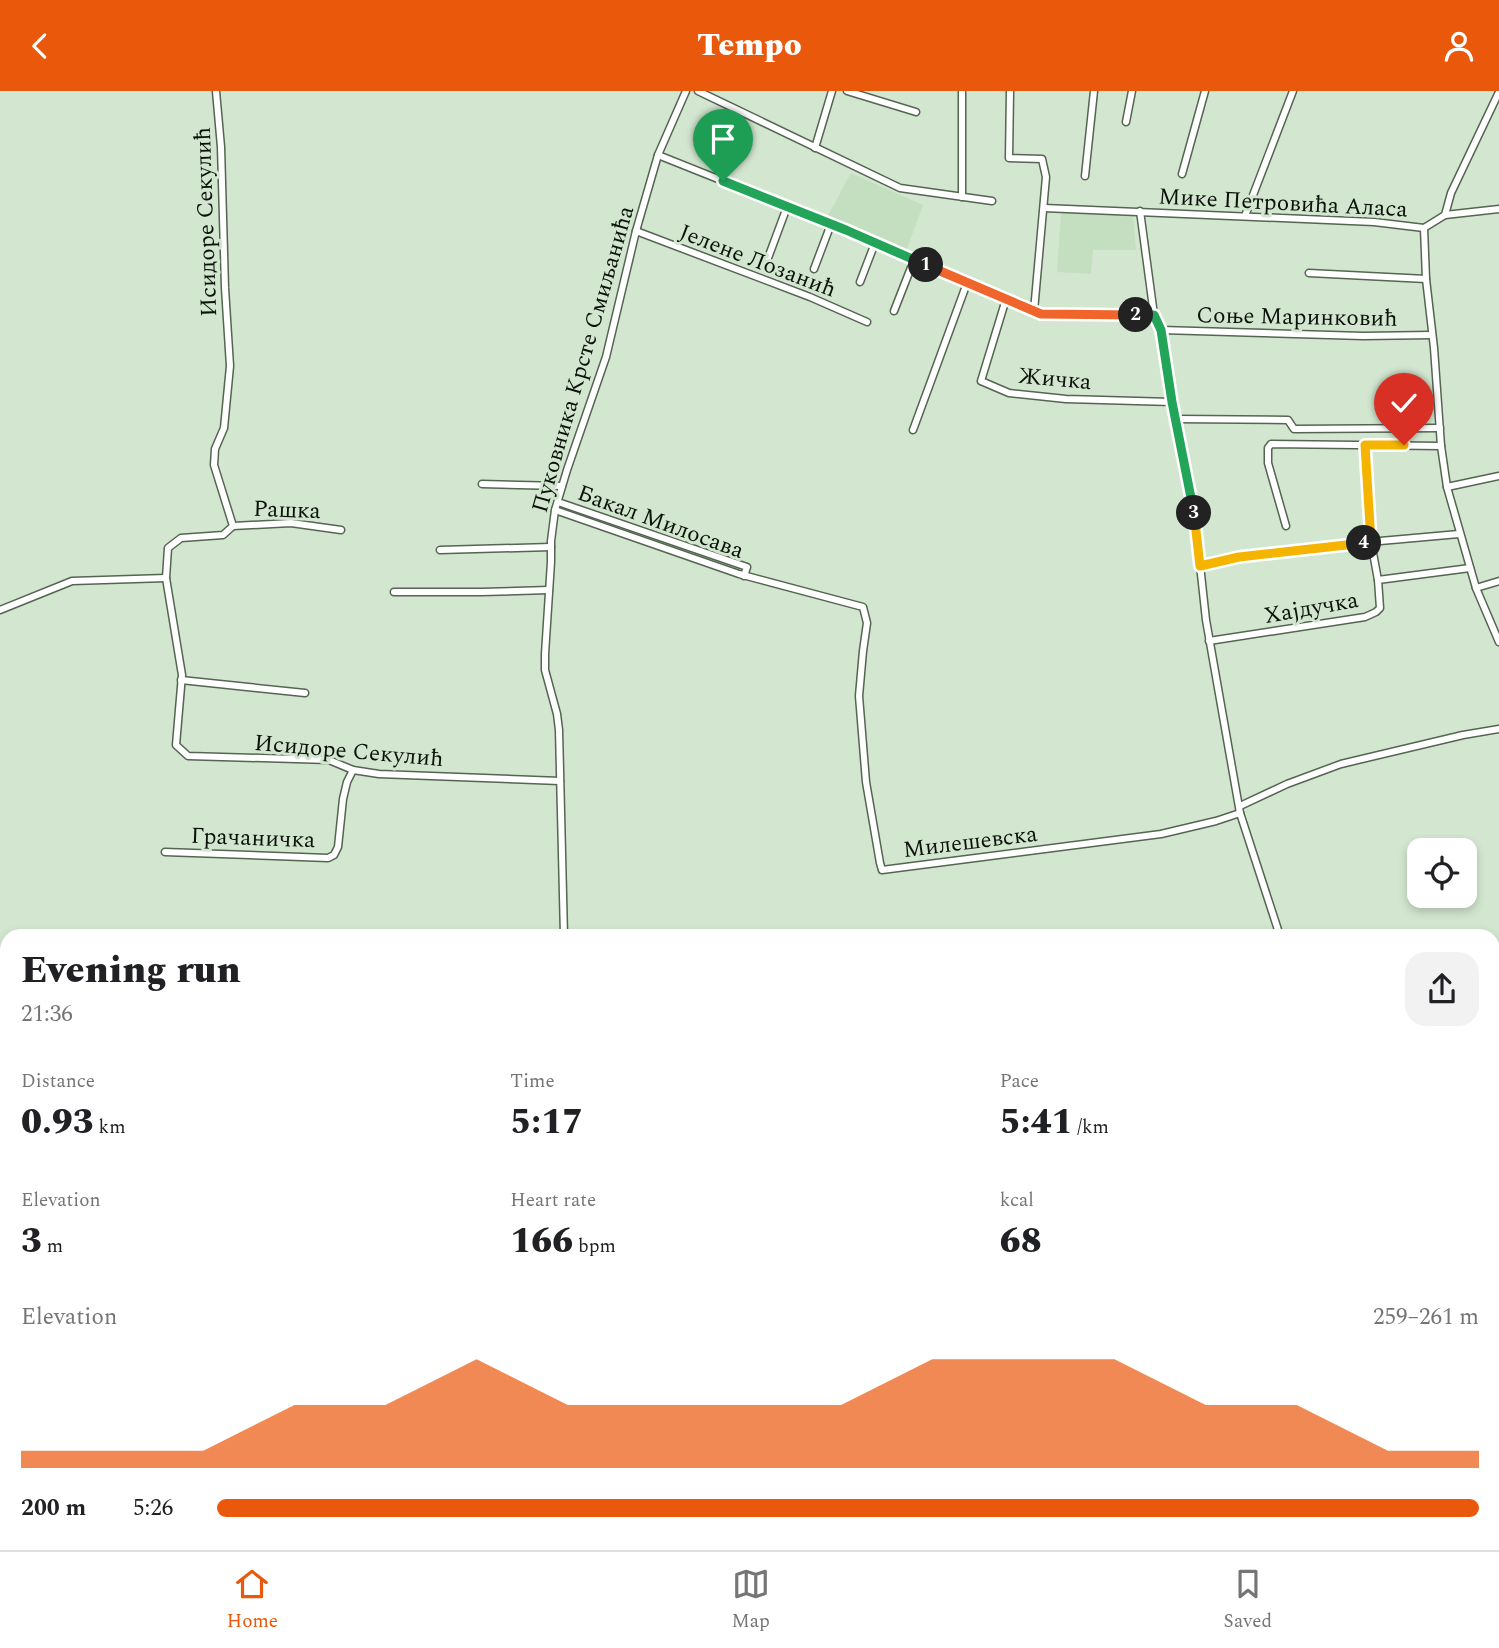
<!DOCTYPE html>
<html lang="en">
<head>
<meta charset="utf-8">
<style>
  :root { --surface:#fff; --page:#f2f2f2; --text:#202124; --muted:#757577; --line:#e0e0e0; --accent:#ea580c }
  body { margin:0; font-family:Spectral,serif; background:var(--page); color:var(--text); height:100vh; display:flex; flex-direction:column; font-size:26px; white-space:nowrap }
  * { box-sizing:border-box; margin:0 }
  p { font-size:23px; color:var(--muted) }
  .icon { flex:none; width:38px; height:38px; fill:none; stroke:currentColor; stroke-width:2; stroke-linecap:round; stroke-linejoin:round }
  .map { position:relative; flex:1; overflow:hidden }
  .drawer { position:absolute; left:0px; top:838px; width:1500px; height:621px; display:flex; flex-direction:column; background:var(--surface); border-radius:21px 21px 0 0; box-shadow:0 4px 10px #0003 }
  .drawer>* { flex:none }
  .controls { position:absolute; left:1407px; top:747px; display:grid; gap:14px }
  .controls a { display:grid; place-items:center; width:70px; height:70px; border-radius:14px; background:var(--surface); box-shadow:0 4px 10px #0003; font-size:35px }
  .pin { position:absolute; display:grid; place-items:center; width:60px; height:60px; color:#fff; margin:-72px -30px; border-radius:50% 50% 50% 0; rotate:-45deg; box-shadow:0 0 7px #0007 }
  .pin .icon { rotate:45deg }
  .km { position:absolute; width:35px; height:35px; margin:-18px; border-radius:50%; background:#222; color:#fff; font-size:19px; line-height:35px; text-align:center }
  .round { display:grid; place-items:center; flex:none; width:74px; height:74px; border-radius:21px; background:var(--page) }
  .head { display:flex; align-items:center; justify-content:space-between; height:119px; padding:0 21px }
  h1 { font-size:38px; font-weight:800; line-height:52px }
  .stats { display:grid; grid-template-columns:repeat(3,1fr); gap:10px; height:119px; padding:7px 21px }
  .stats div { display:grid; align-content:center }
  .stats b { font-size:35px; font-weight:800 }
  .stats small { font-size:19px; font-weight:400 }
  .stats p { font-size:19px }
  .chart { height:196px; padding:14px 21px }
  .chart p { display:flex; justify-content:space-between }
  .chart svg { width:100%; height:126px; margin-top:7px; fill:var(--accent); opacity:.7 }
  ul { padding:0 21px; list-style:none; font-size:23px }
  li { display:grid; grid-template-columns:112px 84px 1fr; align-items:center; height:52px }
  li i { height:18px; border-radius:9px; background:var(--accent) }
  header { display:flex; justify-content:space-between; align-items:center; height:91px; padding:0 21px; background:var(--accent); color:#fff; font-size:32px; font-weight:800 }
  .dock { display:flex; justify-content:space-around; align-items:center; height:98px; border-top:2px solid var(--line); background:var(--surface); font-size:19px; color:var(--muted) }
  .dock a { display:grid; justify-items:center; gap:4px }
  .dock .active { color:var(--accent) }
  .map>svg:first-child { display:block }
  .built { fill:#c4dec0 }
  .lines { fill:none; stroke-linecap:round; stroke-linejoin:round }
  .stream { stroke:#81cac0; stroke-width:2.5 }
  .minor-casing { stroke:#546551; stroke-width:9 }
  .minor { stroke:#fff; stroke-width:6 }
  .split-1-casing { stroke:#fff; stroke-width:14 }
  .split-2-casing { stroke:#fff; stroke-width:14 }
  .split-3-casing { stroke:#fff; stroke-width:14 }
  .split-4-casing { stroke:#fff; stroke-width:14 }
  .split-5-casing { stroke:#fff; stroke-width:14 }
  .split-1 { stroke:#22a559; stroke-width:9 }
  .split-2 { stroke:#f0652b; stroke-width:9 }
  .split-3 { stroke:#22a559; stroke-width:9 }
  .split-4 { stroke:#f5b400; stroke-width:9 }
  .split-5 { stroke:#f5b400; stroke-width:9 }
  .labels { text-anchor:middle; stroke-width:6; stroke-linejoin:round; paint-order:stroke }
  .street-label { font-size:23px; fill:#0b120a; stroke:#d3e7d0 }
</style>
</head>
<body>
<header><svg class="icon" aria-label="back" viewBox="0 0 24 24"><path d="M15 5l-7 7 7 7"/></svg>Tempo<svg class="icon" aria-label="person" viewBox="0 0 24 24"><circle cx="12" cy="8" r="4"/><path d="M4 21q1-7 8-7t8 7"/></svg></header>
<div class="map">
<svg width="1499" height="1459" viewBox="0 0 1499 1459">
  <rect width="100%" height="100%" fill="#d3e7d0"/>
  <g class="built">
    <polygon points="851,82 923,114 905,163 825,130"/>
    <polygon points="1061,121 1133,123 1136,159 1093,159 1091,183 1057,181"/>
  </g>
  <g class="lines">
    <g class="stream">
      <polyline points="1493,1071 1499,1069"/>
      <polyline points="1206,1459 1216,1452"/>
    </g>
    <g class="minor-casing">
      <g id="minor">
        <polyline points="216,0 221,56 225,197 230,275 224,337 215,358 214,374 233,435 223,444 181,447 168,457 166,487 182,584 176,654 188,665 329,669 353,679 379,683 560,690"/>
        <polyline points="698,0 900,97 992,110"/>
        <polyline points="847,0 916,21"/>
        <polyline points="962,0 962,106"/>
        <polyline points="1010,0 1009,67 1042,68 1046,86 1034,220"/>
        <polyline points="1499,1 1451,102 1445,124 1424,137 1426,188 1434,257 1441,355 1447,396 1476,497 1499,551"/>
        <polyline points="1126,31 1132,0"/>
        <polyline points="815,57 832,0"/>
        <polyline points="658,64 846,139 1041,223 1154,224"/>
        <polyline points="1182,83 1205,0"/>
        <polyline points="1085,85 1094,0"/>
        <polyline points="1044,117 1374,131 1424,137"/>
        <polyline points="1140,120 1154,224 1161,239 1172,311 1194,419 1206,529 1240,722 1280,845"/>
        <polyline points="1445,124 1499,118"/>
        <polyline points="1245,125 1293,0"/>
        <polyline points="636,140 810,206 867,231"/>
        <polyline points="768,167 787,116"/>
        <polyline points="814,178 831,133"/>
        <polyline points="1309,182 1426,188"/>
        <polyline points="860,191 875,152"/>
        <polyline points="1006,208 981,290 1009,302 1066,308 1172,311"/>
        <polyline points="894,220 914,169"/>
        <polyline points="1161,239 1363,245 1432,244"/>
        <polyline points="1175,328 1288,329 1294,338 1440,337"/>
        <polyline points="913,339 967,192"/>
        <polyline points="482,393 562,395"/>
        <polyline points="1447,396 1499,385"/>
        <polyline points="558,411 747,476 744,485"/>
        <polyline points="555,419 739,483 863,516 867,532 863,560 859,605 866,691 880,772 882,779 1161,743 1216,730 1240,722"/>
        <polyline points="233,435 291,432 341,439"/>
        <polyline points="1286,435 1268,372 1268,357 1271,353 1441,355"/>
        <polyline points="440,459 551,456"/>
        <polyline points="1200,475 1239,466 1324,455 1459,443"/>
        <polyline points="1378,489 1470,477"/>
        <polyline points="1476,497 1499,490"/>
        <polyline points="394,501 482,501 549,499"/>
        <polyline points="0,519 72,490 166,487"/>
        <polyline points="1209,550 1365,526 1376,521 1380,517 1378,489 1371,451 1365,354"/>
        <polyline points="181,589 305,602"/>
        <polyline points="1240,715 1287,693 1341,673 1463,644 1499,638"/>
        <polyline points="165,761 328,767 334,764 338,756 343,708 347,691 353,679"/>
        <polyline points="564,845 559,639 557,623 545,579 545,563 551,471 551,450 555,419 567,379 606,266 636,140 658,64 686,0"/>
        <polyline points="1493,1430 1499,1437"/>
        <polyline points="542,1459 542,1452"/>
      </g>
    </g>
    <use href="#minor" class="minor"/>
  </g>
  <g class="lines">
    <g class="split-1-casing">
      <polyline id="split-1" points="723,90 846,139 926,174"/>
    </g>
    <g class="split-2-casing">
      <polyline id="split-2" points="926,174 1041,223 1136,224"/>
    </g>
    <g class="split-3-casing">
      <polyline id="split-3" points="1136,224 1154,224 1161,239 1172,311 1194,422"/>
    </g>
    <g class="split-4-casing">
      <polyline id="split-4" points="1194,422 1200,475 1239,466 1364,452"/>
    </g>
    <g class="split-5-casing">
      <polyline id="split-5" points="1364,452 1371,451 1365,354 1404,354"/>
    </g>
    <use href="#split-1" class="split-1"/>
    <use href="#split-2" class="split-2"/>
    <use href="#split-3" class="split-3"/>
    <use href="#split-4" class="split-4"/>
    <use href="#split-5" class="split-5"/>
  </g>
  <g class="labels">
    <g class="street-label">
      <text transform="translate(1283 111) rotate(3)" y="8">Мике Петровића Аласа</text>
      <text transform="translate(205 131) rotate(-92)" y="8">Исидоре Секулић</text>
      <text transform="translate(758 169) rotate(21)" y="8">Јелене Лозанић</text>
      <text transform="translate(1297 225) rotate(1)" y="8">Соње Маринковић</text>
      <text transform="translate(582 268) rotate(-74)" y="8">Пуковника Крсте Смиљанића</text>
      <text transform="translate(1055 287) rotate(5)" y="8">Жичка</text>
      <text transform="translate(287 418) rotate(2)" y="8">Рашка</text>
      <text transform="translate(661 430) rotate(20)" y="8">Бакал Милосава</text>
      <text transform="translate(1311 516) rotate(-10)" y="8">Хајдучка</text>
      <text transform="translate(349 659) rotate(5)" y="8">Исидоре Секулић</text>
      <text transform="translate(253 746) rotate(2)" y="8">Грачаничка</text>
      <text transform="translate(970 750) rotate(-7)" y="8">Милешевска</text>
    </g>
  </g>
</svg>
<div class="controls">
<a><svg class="icon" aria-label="locate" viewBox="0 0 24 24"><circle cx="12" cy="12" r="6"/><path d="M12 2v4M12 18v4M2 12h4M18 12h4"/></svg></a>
</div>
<div class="pin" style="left:723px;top:90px;background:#1e9e55"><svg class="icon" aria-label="arrive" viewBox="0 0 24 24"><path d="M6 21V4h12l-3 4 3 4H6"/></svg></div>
<div class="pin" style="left:1404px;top:354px;background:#d93025"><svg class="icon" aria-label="check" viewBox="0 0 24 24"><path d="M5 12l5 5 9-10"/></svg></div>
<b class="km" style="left:926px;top:174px">1</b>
<b class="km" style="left:1136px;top:224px">2</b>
<b class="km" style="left:1194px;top:422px">3</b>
<b class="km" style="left:1364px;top:452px">4</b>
<section class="drawer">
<div class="head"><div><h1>Evening run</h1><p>21:36</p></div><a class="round"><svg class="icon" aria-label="share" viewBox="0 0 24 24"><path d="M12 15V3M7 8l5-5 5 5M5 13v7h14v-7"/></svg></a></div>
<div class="stats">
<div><p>Distance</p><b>0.93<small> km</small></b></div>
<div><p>Time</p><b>5:17</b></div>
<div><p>Pace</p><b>5:41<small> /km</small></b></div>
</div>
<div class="stats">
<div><p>Elevation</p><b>3<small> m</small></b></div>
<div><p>Heart rate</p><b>166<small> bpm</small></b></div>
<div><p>kcal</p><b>68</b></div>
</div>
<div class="chart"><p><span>Elevation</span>259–261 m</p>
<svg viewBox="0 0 160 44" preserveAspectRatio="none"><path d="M0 44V38L10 38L20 38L30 22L40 22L50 6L60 22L70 22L80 22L90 22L100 6L110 6L120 6L130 22L140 22L150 38L160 38V44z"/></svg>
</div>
<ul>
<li><b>200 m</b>5:26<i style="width:100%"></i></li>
</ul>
</section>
</div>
<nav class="dock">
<a class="active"><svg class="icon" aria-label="home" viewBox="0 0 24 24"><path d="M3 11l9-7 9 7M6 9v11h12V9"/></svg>Home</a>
<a><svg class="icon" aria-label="map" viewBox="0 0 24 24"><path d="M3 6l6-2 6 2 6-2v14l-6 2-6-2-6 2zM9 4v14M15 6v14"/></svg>Map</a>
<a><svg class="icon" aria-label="saved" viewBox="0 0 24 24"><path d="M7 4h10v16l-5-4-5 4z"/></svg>Saved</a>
</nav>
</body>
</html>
